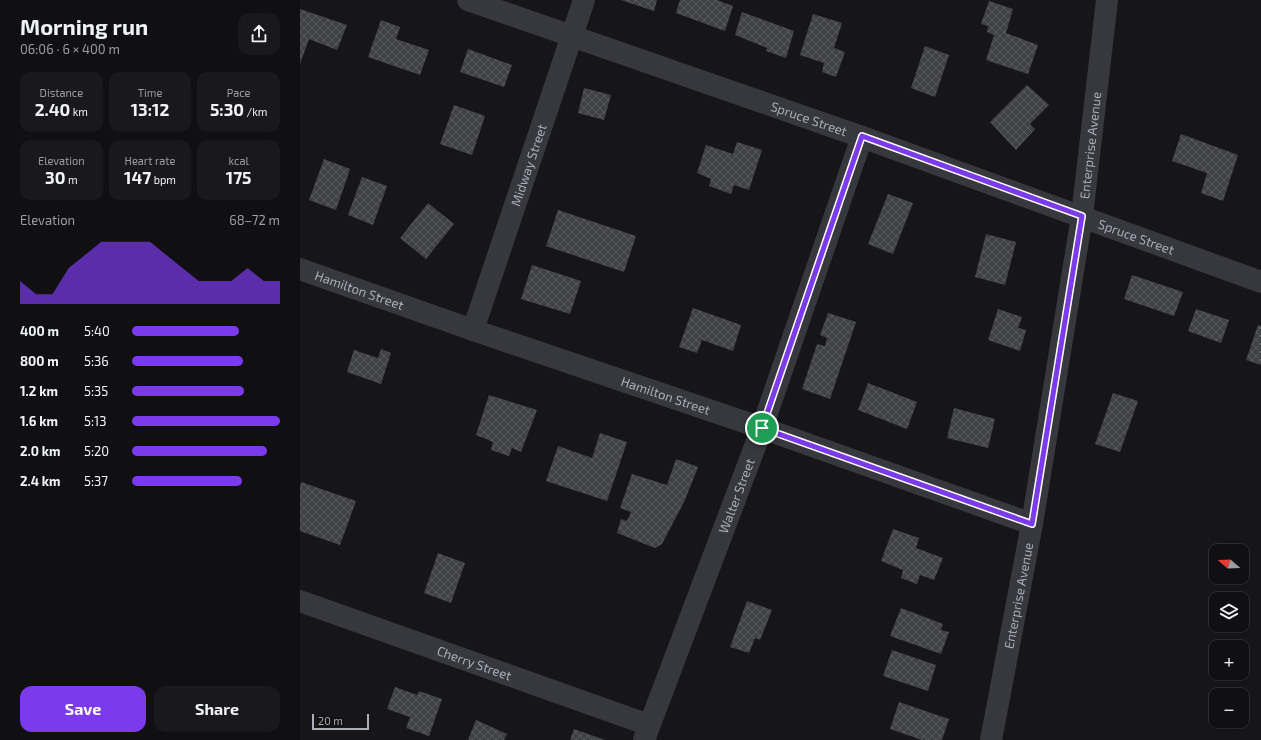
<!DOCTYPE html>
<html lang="en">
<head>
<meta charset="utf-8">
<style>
  :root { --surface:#101012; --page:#19191b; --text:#f1f3f6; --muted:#9c9d9f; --line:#303032; --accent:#7c3aed }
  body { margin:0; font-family:"Exo 2",sans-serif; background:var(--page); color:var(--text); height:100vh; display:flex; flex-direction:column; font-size:15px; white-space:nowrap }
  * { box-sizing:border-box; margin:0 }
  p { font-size:13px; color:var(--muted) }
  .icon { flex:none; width:22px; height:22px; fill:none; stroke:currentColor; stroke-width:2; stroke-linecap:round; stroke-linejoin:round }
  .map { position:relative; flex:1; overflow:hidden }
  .sheet { display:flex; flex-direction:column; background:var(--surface); width:300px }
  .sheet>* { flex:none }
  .needle { width:26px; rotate:289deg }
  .controls { position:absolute; left:909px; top:544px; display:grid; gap:8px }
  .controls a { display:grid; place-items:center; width:40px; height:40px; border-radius:8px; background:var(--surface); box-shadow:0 1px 3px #0004,0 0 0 1px var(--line); font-size:20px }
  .scale { position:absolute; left:12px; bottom:10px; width:57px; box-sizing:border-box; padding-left:4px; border:2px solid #a8adb8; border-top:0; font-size:11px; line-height:14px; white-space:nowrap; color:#a8adb8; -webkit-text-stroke:3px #111113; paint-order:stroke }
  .pin { position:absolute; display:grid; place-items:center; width:34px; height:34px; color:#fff; margin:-17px; border:2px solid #fff; border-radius:50%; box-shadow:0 1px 4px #0007 }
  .round { display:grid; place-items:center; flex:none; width:42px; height:42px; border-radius:12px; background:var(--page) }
  .head { display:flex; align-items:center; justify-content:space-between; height:68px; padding:0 20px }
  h1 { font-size:22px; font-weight:700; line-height:30px }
  .figures { display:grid; grid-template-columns:repeat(3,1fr); gap:6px; height:68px; padding:4px 20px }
  .figures div { display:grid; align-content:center; border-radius:10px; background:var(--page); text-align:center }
  .figures b { font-size:17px; font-weight:700 }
  .figures small { font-size:11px; font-weight:400 }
  .figures p { font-size:11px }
  .chart { height:112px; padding:8px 20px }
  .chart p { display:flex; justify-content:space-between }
  .chart svg { width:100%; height:72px; margin-top:4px; fill:var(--accent); opacity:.7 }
  .action { display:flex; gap:8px; margin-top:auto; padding:8px 20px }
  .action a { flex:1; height:46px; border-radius:12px; background:var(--accent); color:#fff; font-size:16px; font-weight:700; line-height:46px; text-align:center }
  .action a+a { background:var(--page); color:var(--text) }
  ul { padding:0 20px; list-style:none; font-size:13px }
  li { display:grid; grid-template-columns:64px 48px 1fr; align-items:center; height:30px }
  li i { height:10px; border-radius:5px; background:var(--accent) }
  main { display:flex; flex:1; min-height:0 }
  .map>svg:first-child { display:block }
  .building { fill:url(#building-cross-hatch) }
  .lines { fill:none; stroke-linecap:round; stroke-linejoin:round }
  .minor { stroke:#37383d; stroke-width:22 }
  .route-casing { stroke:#fff; stroke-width:8 }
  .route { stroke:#7c3aed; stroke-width:5 }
  .labels { text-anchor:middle; stroke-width:3; stroke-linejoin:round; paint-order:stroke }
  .street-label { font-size:13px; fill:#a8adb8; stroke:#111113 }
</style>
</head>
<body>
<main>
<section class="sheet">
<div class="head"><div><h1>Morning run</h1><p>06:06 · 6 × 400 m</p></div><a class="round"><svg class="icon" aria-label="share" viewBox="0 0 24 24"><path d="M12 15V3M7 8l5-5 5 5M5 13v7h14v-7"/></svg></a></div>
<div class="figures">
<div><p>Distance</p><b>2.40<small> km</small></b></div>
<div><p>Time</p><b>13:12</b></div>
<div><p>Pace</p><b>5:30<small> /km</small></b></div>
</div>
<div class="figures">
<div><p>Elevation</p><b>30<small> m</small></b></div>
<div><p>Heart rate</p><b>147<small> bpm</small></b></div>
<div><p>kcal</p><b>175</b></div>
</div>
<div class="chart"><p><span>Elevation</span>68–72 m</p>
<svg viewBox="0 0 160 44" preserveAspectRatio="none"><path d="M0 44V30L10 38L20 38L30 22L40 14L50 6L60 6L70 6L80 6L90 14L100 22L110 30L120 30L130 30L140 22L150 30L160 30V44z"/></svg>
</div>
<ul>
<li><b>400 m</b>5:40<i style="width:72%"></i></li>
<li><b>800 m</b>5:36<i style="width:75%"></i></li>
<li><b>1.2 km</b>5:35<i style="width:76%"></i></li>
<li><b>1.6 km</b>5:13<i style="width:100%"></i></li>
<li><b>2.0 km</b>5:20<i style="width:91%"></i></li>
<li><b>2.4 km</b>5:37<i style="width:74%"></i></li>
</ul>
<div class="action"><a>Save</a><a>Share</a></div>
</section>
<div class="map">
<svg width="961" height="740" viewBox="0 0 961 740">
  <defs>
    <pattern id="building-cross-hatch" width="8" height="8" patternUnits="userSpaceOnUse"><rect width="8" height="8" fill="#404145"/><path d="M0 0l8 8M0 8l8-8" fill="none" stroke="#595a5e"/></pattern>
  </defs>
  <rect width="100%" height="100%" fill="#161618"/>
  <g class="building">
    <polygon points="321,0 357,0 354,11"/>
    <polygon points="380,0 417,0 433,6 425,31 376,13"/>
    <polygon points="689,1 713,9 706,33 738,45 728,74 686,60 694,35 687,32 688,26 681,24"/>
    <polygon points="0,9 47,25 37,50 9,39 0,64"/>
    <polygon points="442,12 494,31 486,58 466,51 467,48 435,35"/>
    <polygon points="513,14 542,23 534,48 545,52 536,77 522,72 524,63 500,55"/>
    <polygon points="81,20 100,27 96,39 129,50 120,75 68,57"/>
    <polygon points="625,46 649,55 635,97 611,88"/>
    <polygon points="168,49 212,65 204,87 160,72"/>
    <polygon points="727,85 749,105 730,124 735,129 716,150 690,122"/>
    <polygon points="284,88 311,95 304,120 278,113"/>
    <polygon points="154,105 185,116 172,155 140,144"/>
    <polygon points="881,134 938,155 923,201 901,193 907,173 872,161"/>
    <polygon points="437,142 462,150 449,190 434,185 431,194 409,186 411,179 397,173 406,145 433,154"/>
    <polygon points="24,159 50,169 36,210 9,200"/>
    <polygon points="62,177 87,186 73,225 48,215"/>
    <polygon points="588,194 613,203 593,254 568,244"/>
    <polygon points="128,203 154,224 126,259 100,238"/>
    <polygon points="258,210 336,236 324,272 246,246"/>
    <polygon points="686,234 716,242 705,285 675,277"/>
    <polygon points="232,265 281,281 270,314 221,299"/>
    <polygon points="832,275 883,292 874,316 824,299"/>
    <polygon points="393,308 441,325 433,351 402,340 397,353 379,347"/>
    <polygon points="698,309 722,317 718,328 726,330 720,351 688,340"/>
    <polygon points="896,309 929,320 921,343 888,331"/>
    <polygon points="528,313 556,322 530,399 502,389 517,344 525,346 527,338 520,335"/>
    <polygon points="958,325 961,326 961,365 946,360"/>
    <polygon points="81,349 91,353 81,384 47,372 54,350 78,358"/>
    <polygon points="568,383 617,402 607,429 558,410"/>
    <polygon points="813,393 838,401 820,452 795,444"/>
    <polygon points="189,395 237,410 221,452 212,448 209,456 191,450 193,442 176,435"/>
    <polygon points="654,408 695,419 688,448 647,438"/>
    <polygon points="300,433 327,442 307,501 246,481 258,446 292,458"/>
    <polygon points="376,459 398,467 385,500 362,544 355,548 317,533 321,519 327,521 331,512 320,508 332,474 367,485"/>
    <polygon points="1,482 56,501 40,545 0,531 0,486"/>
    <polygon points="593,529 619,538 616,548 643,558 634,580 620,575 617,584 601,578 603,570 581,561"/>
    <polygon points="138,553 165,563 151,603 124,593"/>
    <polygon points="447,601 472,610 460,640 455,638 449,653 430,647"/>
    <polygon points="601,608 643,624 641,630 649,632 641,654 590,636"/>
    <polygon points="592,650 636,665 628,691 583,676"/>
    <polygon points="95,687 117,695 119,691 142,699 129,736 106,728 110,717 87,709"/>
    <polygon points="599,702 649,719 642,740 622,740 590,729"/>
    <polygon points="176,720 207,734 204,740 168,740"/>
    <polygon points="274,729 305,740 270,740"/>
  </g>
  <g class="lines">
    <g class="minor">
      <path id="s1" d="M168 0 562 137 961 282"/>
      <path id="s2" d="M0 269 173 330 462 428 732 524"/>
      <path id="s3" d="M173 330 284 0"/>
      <path id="s4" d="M0 601 349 725"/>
      <path id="s5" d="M344 740 462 428 562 137"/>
      <path id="s6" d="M691 740 732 524 782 216 807 0"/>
    </g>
  </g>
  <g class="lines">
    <g class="route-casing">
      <polygon id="route" points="562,136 782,216 732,524 462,428"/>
    </g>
    <use href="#route" class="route"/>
  </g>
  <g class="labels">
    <g class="street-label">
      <text dy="5" stroke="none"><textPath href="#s1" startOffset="361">Spruce Street</textPath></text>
      <text dy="5" stroke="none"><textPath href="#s6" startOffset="603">Enterprise Avenue</textPath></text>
      <text dy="5" stroke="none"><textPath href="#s3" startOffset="174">Midway Street</textPath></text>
      <text dy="5" stroke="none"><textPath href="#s1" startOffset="709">Spruce Street</textPath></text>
      <text dy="5" stroke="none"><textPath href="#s2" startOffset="63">Hamilton Street</textPath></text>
      <text dy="5" stroke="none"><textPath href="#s2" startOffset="387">Hamilton Street</textPath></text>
      <text dy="5" stroke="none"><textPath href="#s5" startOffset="261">Walter Street</textPath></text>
      <text dy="5" stroke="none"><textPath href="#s6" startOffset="147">Enterprise Avenue</textPath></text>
      <text dy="5" stroke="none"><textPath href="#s4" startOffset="185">Cherry Street</textPath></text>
    </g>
  </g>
</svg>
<div class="controls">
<a><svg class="needle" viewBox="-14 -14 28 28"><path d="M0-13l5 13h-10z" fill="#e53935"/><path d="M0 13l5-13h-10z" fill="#9c9d9f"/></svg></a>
<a><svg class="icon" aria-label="layers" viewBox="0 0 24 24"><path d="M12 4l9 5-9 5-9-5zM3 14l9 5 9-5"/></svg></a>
<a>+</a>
<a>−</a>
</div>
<div class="scale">20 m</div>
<div class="pin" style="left:462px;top:428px;background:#1e9e55"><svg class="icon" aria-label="arrive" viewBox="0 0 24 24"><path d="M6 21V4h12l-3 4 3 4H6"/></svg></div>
</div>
</main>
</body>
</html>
